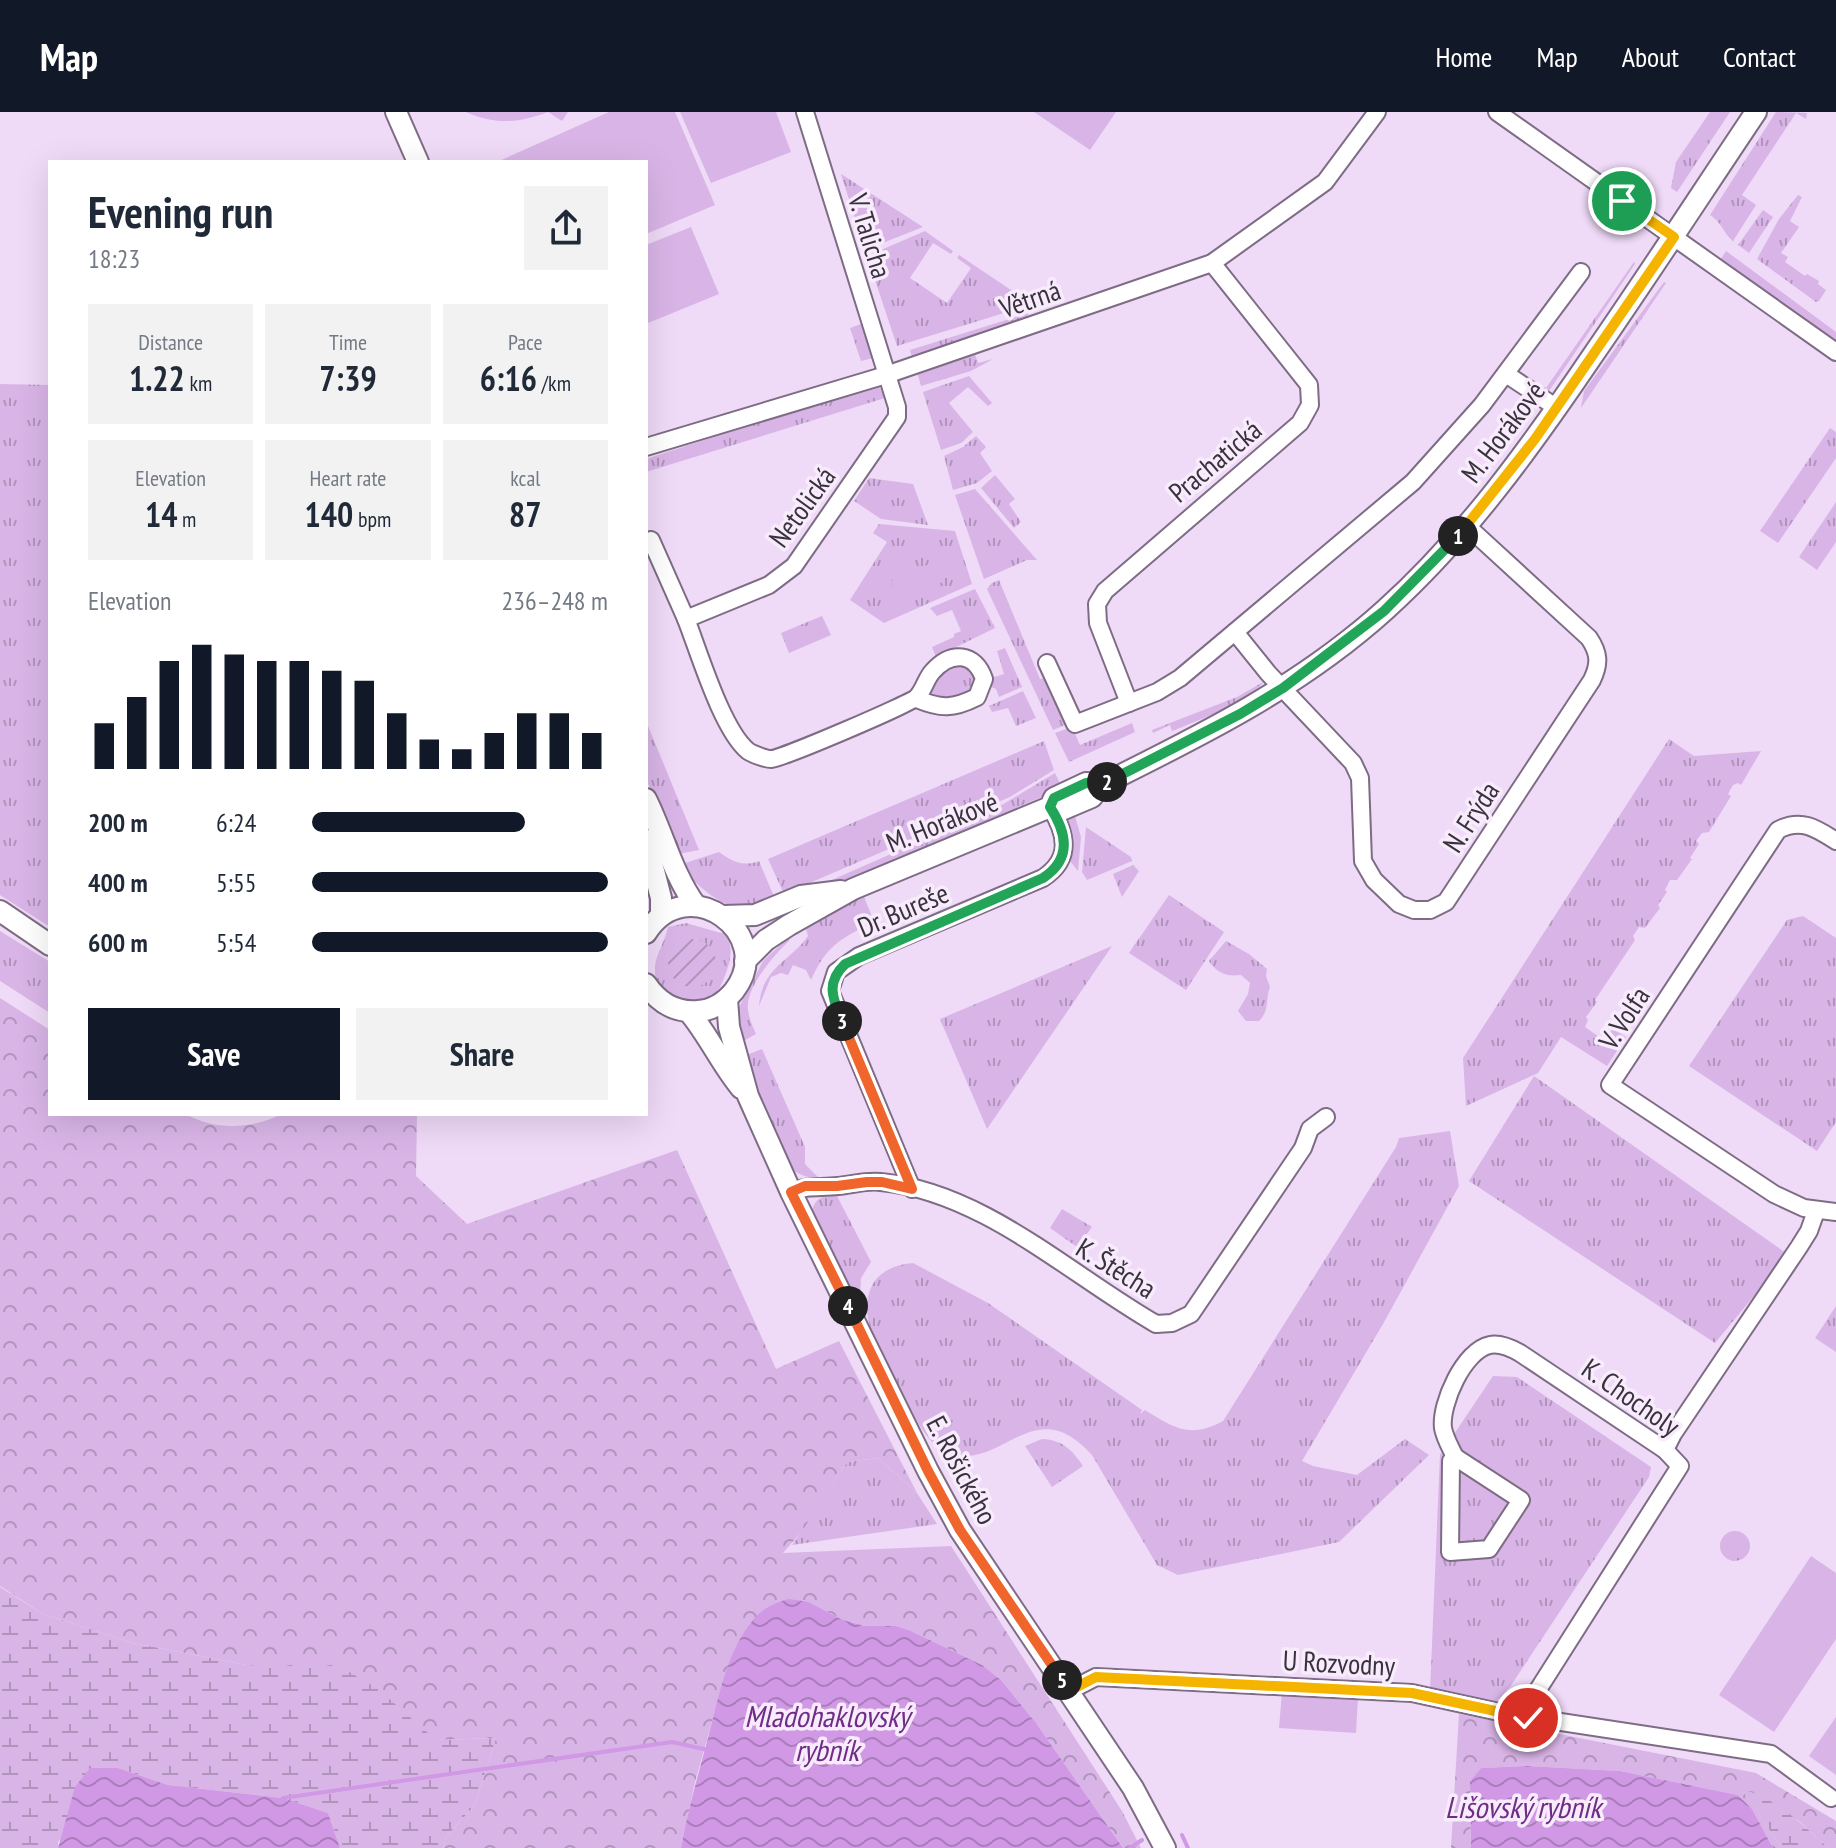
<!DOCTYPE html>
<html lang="en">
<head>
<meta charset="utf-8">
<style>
  :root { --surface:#fff; --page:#f2f2f3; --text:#1f2937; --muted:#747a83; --accent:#111827 }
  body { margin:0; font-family:"PT Sans Narrow",sans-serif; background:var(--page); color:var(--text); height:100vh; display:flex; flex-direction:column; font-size:30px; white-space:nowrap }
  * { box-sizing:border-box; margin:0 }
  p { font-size:26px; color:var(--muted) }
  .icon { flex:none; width:44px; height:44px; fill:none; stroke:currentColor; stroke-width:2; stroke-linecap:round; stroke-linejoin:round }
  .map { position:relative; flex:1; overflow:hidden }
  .side { position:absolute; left:48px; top:48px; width:600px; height:956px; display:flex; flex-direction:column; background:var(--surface); border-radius:0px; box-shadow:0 8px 32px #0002 }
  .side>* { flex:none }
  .pin { position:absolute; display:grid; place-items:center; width:68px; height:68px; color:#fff; margin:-34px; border:4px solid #fff; border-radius:50%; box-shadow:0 2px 8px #0007 }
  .km { position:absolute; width:40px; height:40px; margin:-20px; border-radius:50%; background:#222; color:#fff; font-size:22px; line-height:40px; text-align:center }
  .round { display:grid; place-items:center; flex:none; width:84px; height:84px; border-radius:0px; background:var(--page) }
  .overview { display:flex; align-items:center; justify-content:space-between; height:136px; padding:0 40px }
  h1 { font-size:44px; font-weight:800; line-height:60px }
  .metrics { display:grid; grid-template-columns:repeat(3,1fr); gap:12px; height:136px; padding:8px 40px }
  .metrics div { display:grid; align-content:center; border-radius:0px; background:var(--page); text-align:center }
  .metrics b { font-size:34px; font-weight:800 }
  .metrics small { font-size:22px; font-weight:400 }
  .metrics p { font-size:22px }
  .chart { height:224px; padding:16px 40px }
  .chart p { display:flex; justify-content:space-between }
  .chart svg { width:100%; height:144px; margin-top:8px; stroke:var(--accent); stroke-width:6 }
  .primary-button { display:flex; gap:16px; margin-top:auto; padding:16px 40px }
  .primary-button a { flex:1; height:92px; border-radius:0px; background:var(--accent); color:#fff; font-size:32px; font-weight:800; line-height:92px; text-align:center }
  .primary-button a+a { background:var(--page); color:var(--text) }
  ul { padding:0 40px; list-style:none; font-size:26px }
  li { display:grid; grid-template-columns:128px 96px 1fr; align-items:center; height:60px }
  li i { height:20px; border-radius:10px; background:var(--accent) }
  header { display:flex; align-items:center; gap:48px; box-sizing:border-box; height:112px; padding:0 40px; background:var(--accent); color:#fff }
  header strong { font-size:38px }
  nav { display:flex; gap:44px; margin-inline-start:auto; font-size:28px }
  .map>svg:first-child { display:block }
  .grass { fill:url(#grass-tufts); fill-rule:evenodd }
  .forest { fill:url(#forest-crowns) }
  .wetland { fill:url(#wetland-marsh) }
  .garden { fill:url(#garden-furrows) }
  .pitch { fill:#d9b5e7 }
  .water { fill:url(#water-waves) }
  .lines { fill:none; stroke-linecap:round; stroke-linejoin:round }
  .stream { stroke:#d098e5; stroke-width:4 }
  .minor-casing { stroke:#7e6c85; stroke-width:20 }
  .tertiary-casing { stroke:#7e6c85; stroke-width:24 }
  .minor { stroke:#fff; stroke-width:16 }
  .tertiary { stroke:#fff; stroke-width:20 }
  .split-1-casing { stroke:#fff; stroke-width:16 }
  .split-2-casing { stroke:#fff; stroke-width:16 }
  .split-3-casing { stroke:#fff; stroke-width:16 }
  .split-4-casing { stroke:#fff; stroke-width:16 }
  .split-5-casing { stroke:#fff; stroke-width:16 }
  .split-6-casing { stroke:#fff; stroke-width:16 }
  .split-1 { stroke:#f5b400; stroke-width:10 }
  .split-2 { stroke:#22a559; stroke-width:10 }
  .split-3 { stroke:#22a559; stroke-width:10 }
  .split-4 { stroke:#f0652b; stroke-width:10 }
  .split-5 { stroke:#f0652b; stroke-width:10 }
  .split-6 { stroke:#f5b400; stroke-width:10 }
  .labels { text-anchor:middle; stroke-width:7; stroke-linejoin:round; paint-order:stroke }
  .street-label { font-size:28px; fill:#39323d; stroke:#f7ebfc }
  .water-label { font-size:30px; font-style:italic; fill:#702d87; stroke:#f7ebfc }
</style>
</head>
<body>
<header>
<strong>Map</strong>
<nav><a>Home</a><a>Map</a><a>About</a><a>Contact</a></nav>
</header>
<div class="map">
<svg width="1836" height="1736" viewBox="0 0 1836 1736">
  <defs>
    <pattern id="grass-tufts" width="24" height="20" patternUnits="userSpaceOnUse" patternTransform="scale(2)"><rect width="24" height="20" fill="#d9b5e7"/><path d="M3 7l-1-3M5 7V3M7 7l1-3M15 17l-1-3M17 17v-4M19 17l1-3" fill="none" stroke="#b194bc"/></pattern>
    <pattern id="forest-crowns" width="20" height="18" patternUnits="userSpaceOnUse" patternTransform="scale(2)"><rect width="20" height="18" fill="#d9b5e7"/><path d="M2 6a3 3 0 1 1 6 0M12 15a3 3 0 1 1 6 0" fill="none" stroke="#b194bc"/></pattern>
    <pattern id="wetland-marsh" width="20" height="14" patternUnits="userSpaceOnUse" patternTransform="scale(2)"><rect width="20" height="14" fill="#d9b5e7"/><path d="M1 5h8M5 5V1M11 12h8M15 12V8" fill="none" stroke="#b194bc"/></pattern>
    <pattern id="garden-furrows" width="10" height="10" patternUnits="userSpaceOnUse" patternTransform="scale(2)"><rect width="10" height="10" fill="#d9b5e7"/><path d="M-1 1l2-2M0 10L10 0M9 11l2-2" fill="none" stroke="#b194bc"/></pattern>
    <pattern id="water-waves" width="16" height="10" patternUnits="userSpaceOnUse" patternTransform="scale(2)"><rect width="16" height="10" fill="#d098e5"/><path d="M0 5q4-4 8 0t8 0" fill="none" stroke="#aa7dbb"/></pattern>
  </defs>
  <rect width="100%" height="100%" fill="#efdaf7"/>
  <g class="grass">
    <polygon points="1710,0 1730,0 1677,80 1671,76 1676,50"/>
    <path d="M1776 0 1807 1 1806 7 1796 1 1742 83 1756 93 1733 129C1723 121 1721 109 1710 103Z"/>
    <polygon points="841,62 923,115 865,138"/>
    <polygon points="1798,83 1802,85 1790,109 1799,115 1781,141 1788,145 1785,150 1805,164 1807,162 1819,169 1818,172 1826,178 1819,189 1816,190 1757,147 1779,107"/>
    <polygon points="1763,98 1773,105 1749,141 1738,133"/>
    <polygon points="925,119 953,139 951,142 933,131 910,166 947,191 971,156 957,146 959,143 1026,188 1027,194 897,234 867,144"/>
    <polygon points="1726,139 1836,220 1836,230 1721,147"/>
    <polygon points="1634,150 1635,152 1549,279 1546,276"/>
    <polygon points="1664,170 1666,171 1581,296 1584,279"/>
    <polygon points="1028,201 1027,207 912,246 910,238"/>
    <polygon points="864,211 873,246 861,249 850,216"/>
    <polygon points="975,242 978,251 993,247 971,259 921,274 917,260"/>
    <polygon points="969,264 992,291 988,294 968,275 949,291 973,320 961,331 941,338 923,280"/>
    <polygon points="0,272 50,273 50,815 0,783"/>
    <polygon points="873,273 879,274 885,286 646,360 646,347"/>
    <polygon points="1830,316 1836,320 1836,346 1778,431 1760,419"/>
    <polygon points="976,324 986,335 980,341 992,359 977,371 953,378 944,344 963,335"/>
    <polygon points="995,363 1015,387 1009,392 1021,410 1014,416 981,376"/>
    <polygon points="869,366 913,372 928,413 881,407 854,389"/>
    <polygon points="975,377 1037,448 1027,448 984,467 955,383"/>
    <polygon points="1836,390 1836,430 1817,458 1799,445"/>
    <polygon points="879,412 955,419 972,472 884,511 850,488 887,430 873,421"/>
    <polygon points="999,468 1040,567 1045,566 1070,611 1053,618 987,477 992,471"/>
    <polygon points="975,477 995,516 936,545 932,535 954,525 954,522 961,519 952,498 937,504 930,496"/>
    <polygon points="822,504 831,523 789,541 781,521"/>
    <polygon points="1005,536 1022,575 999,585 996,577 989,574 991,566 1004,562 997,539"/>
    <polygon points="955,554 970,556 974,562 974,577 955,586 934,586 928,579 936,566"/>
    <path d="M1263 570C1253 589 1195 609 1175 618L1172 619 1170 613 1153 621 1152 618 1237 585Z"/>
    <polygon points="1023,579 1036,606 1016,614 1008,596 992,600 989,594"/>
    <polygon points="646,609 699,738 678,742 666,705 646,668"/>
    <polygon points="1132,611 1135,620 1069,650 1055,621 1072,615 1080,633"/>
    <polygon points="1669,627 1694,644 1761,639 1741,673 1738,671 1733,673 1728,682 1731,684 1709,720 1702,721 1696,729 1699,732 1690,746 1692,747 1677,768 1670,768 1665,778 1667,780 1658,793 1660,796 1645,816 1639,815 1633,824 1635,828 1595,888 1597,890 1586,905 1588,908 1585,915 1602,927 1613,917 1626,925 1607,954 1561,925 1538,961 1466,994 1463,946"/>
    <polygon points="1044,629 1054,658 1010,685 784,782 768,747"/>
    <polygon points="1055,661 1062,676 849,769 809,778 1000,694"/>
    <path d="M1075 704 1081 725 1078 759 1070 749C1074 733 1067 723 1067 708Z"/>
    <polygon points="1086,715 1131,745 1132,749 1087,768 1082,760"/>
    <path d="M719 740C733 750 743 755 759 749L775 787C766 789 753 796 743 796 722 796 690 770 682 752Z"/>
    <polygon points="1133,753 1139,759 1122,785 1113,762"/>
    <path d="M863 782 874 810C841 826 826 834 811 868L806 858 793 853 788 863 781 861 771 865 759 894C762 855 791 849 808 824L806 817 854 785Z"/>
    <polygon points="1169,783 1224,820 1186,878 1129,841"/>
    <polygon points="1803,804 1836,826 1836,1010 1817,1039 1689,954 1787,808"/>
    <path d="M686 811 721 821 727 820C737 845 724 866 714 888L686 890 658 876C649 846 662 841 668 815ZM691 827 699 828 711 865C702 873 695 875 684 873L676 833Z"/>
    <polygon points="0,819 50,850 50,901 0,869"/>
    <path d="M790 824 789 829C774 843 745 876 748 898 749 907 753 915 756 922L738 932 737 899 763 849Z"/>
    <path d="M1226 829 1249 842 1267 857 1266 864 1270 875C1265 888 1270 898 1259 909H1246L1238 899 1248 882 1250 871 1241 863C1228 865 1216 861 1209 849Z"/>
    <polygon points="1112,834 987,1017 940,907"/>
    <path d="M762 937 805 1035V1052L819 1066C809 1066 797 1063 790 1055 771 1034 754 973 744 944Z"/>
    <polygon points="1534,964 1786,1141 1768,1167 1715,1231 1469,1069"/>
    <path d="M1450 1019 1459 1074 1383 1212 1302 1349 1313 1354 1357 1363 1405 1327 1429 1343 1339 1430 1178 1463 1157 1453 1092 1343C1032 1276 1002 1363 946 1340 923 1331 902 1281 891 1260 880 1236 863 1213 868 1185 873 1162 891 1153 913 1151L988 1191 1142 1298 1140 1302 1145 1298C1174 1316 1190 1327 1223 1309L1396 1035 1399 1026Z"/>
    <path d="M836 1082 871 1150 861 1166 859 1205 811 1103C814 1087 820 1084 836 1082Z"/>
    <polygon points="1062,1097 1092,1115 1077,1135 1050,1116"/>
    <polygon points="1836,1194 1836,1240 1815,1226"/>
    <polygon points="1493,1264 1517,1265 1651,1355 1649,1365 1510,1575 1494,1592 1430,1580 1440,1343"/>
    <path d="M1042 1327C1063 1328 1072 1338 1083 1354L1052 1375 1025 1334Z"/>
    <polygon points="878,1346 917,1381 937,1412 792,1433 847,1350"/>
    <circle cx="1735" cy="1434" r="15"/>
  </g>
  <g class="forest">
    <path d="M0 886 50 918V1002H186C215 1019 252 1017 282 1002H417L416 1064 467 1112 677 1038 776 1257 839 1229 917 1381 878 1346 847 1350 802 1419 783 1441 951 1434 1122 1699 1141 1736H1123L1036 1611 1001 1568 982 1553 909 1518 896 1514H865L843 1508 809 1490 736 1536 724 1567 695 1670 681 1736H443L446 1725 475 1693 496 1626 436 1628 339 1554H252L133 1531 43 1502 0 1474Z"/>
    <polygon points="1459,1602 1756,1661 1836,1709 1836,1736 1828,1736 1799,1709 1742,1678 1782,1736 1773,1736 1752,1697 1738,1683 1620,1659 1527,1654 1481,1656 1470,1669 1471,1736 1451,1736"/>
  </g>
  <g class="wetland">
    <polygon points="0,1475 43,1502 133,1531 252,1554 339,1554 378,1577 436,1628 496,1626 475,1693 446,1725 443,1736 340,1736 328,1701 283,1686 168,1673 118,1656 58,1730 58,1736 0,1736"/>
    <path d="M1741 1677C1775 1685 1803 1713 1828 1736H1782Z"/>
  </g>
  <circle class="garden" cx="692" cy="851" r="24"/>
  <g class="pitch">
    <path d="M466 0H568L562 9 548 0C520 11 494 13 466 0Z"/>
    <polygon points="609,0 675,0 715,93 646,122 646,50 497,50"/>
    <polygon points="680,0 776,0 791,40 711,71"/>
    <polygon points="1034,0 1116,0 1090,38"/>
    <polygon points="691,115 719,182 648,211 646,206 646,133"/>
    <polygon points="934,450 943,470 900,489 891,469"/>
    <polygon points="1260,1274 1306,1306 1291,1330 1241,1303"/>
    <polygon points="1811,1444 1836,1461 1836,1527 1774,1620 1719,1583"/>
    <polygon points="1282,1580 1358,1585 1356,1621 1279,1616"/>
    <polygon points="1836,1605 1836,1663 1809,1644"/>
  </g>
  <g class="water">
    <path d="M789 1487 809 1490 843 1508 865 1514H896L909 1518 982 1553 1001 1568 1036 1611 1123 1736H681C688 1697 699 1660 709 1622 719 1584 727 1539 753 1508 763 1496 774 1491 789 1487Z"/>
    <polygon points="1527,1654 1620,1659 1738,1683 1752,1697 1773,1736 1471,1736 1470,1669 1481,1656"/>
    <polygon points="90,1656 118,1656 168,1673 283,1686 328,1701 340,1736 58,1736 75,1675"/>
  </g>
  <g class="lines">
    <g class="stream">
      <polyline points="280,1690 283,1686 672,1630 708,1638"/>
      <polyline points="1182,1723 1188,1736"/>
      <polyline points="1130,1736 1142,1728"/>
    </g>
    <g class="minor-casing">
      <g id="minor">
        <path d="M805 0 897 295V305L794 454 769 473 686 507C699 540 722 618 748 639 752 642 766 647 771 647 781 647 912 591 917 585 924 578 926 566 933 559 951 539 975 540 984 567L977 585C953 597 941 597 917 587"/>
        <polyline points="1497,0 1836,240"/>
        <polyline points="1506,262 1557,296"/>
        <polyline points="646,335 886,263 1212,151 1325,70 1377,0"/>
        <polyline points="651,428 686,507"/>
        <path d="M1235 520 1268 561 1353 651 1360 666 1363 749 1374 768 1399 792 1414 798H1430L1446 790 1592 568C1600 551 1599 541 1589 526L1467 414"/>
        <polyline points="1047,551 1075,612 1157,580 1180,566 1413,370 1482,293 1581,160"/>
        <polyline points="1129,591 1098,511 1097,492 1105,479 1300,311 1310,293 1309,273 1212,151"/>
        <path d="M1836 729C1816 716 1801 706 1778 718L1610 973 1774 1082 1804 1096 1836 1100"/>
        <path d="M912 1077 830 879 836 860 859 844 1043 766C1072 747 1067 722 1050 695"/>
        <path d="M791 1080C807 1073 820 1076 838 1074 852 1073 866 1068 881 1070 983 1080 1069 1162 1156 1212L1172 1211 1191 1202 1303 1036 1310 1017 1326 1005"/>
        <polyline points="1665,1338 1673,1322 1799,1135 1809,1119 1816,1099"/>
        <path d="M1455 1345C1451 1336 1445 1327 1443 1316 1440 1292 1464 1238 1490 1233 1500 1231 1511 1236 1520 1241L1665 1338 1680 1354 1534 1584 1528 1606"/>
        <polygon points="1455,1345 1521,1388 1489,1437 1450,1440 1451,1349"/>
        <polyline points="1069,1579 1096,1565 1412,1581 1508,1602 1771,1642 1831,1686"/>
      </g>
    </g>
    <g class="tertiary-casing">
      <g id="tertiary">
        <polyline points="396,0 418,50"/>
        <path d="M646 687C664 723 672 761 696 794"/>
        <polyline points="1052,694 1059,699 1092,685 1099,673"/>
        <polyline points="646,728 661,786 661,803"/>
        <polyline points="0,799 50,833"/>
        <polyline points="724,804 755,803 801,784 841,779"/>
        <path d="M646 821C687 756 778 822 734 879 725 890 713 898 698 899 675 901 658 890 646 872"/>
        <path d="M745 849 766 828 789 813 853 777 1050 695 1054 686 1086 671 1103 672C1202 623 1301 574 1385 498 1466 425 1530 336 1591 246 1647 165 1701 82 1756 0"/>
        <polyline points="727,887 729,915 748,984 791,1080 928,1359 960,1418 1133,1676 1165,1736"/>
        <path d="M689 900C709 924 721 952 741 976"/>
      </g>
    </g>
    <use href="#minor" class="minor"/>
    <use href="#tertiary" class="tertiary"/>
  </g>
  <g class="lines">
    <g class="split-1-casing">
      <polyline id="split-1" points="1458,424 1535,327 1674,125 1622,89"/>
    </g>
    <g class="split-2-casing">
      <polyline id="split-2" points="1107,670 1240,602 1283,576 1384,499 1458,424"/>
    </g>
    <g class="split-3-casing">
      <path id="split-3" d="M842 909C833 887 825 871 845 852L1043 766C1072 747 1067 721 1050 695L1054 686 1086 671 1099 673 1107 670"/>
    </g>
    <g class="split-4-casing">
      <polyline id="split-4" points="842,909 912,1077 882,1070 867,1070 837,1074 805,1074 791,1080 848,1194"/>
    </g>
    <g class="split-5-casing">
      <polyline id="split-5" points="848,1194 928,1359 960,1418 1062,1568"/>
    </g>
    <g class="split-6-casing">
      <polyline id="split-6" points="1062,1568 1069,1579 1096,1565 1412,1581 1528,1606"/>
    </g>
    <use href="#split-1" class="split-1"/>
    <use href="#split-2" class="split-2"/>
    <use href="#split-3" class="split-3"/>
    <use href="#split-4" class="split-4"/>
    <use href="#split-5" class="split-5"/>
    <use href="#split-6" class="split-6"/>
  </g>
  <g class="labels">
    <g class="street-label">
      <text transform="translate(870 124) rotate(73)" y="10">V. Talicha</text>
      <text transform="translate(1030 187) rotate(-19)" y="10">Větrná</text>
      <text transform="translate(1503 320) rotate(-53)" y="10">M. Horákové</text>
      <text transform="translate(1215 349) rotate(-40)" y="10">Prachatická</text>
      <text transform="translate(802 395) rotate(-54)" y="10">Netolická</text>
      <text transform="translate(1471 705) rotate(-57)" y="10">N. Frýda</text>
      <text transform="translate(942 710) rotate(-22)" y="10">M. Horákové</text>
      <text transform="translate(903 798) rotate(-23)" y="10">Dr. Bureše</text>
      <text transform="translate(1624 906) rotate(-57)" y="10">V. Volfa</text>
      <text transform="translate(1116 1156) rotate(32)" y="10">K. Štěcha</text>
      <text transform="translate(1631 1285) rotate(35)" y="10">K. Chocholy</text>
      <text transform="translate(962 1358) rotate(62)" y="10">E. Rošického</text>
      <text transform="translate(1339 1551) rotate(3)" y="10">U Rozvodny</text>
    </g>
    <g class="water-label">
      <text x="827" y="1615">Mladohaklovský<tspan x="827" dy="34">rybník</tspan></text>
      <text x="1523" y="1706">Lišovský rybník</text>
    </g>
  </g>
</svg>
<div class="pin" style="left:1622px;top:89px;background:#1e9e55"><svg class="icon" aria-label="arrive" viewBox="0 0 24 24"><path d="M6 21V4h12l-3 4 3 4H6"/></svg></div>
<div class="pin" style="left:1528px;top:1606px;background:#d93025"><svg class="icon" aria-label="check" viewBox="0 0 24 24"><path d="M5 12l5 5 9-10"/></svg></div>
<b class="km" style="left:1458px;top:424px">1</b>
<b class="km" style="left:1107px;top:670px">2</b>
<b class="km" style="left:842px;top:909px">3</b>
<b class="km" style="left:848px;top:1194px">4</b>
<b class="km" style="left:1062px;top:1568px">5</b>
<section class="side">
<div class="overview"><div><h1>Evening run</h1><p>18:23</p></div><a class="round"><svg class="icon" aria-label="share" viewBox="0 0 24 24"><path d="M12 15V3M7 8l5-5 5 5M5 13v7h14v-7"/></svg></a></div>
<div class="metrics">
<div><p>Distance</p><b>1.22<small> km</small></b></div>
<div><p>Time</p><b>7:39</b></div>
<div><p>Pace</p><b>6:16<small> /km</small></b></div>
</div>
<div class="metrics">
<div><p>Elevation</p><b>14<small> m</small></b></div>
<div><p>Heart rate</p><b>140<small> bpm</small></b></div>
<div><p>kcal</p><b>87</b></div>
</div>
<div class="chart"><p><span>Elevation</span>236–248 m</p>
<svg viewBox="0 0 160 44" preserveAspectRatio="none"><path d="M5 44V30M15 44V22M25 44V11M35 44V6M45 44V9M55 44V11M65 44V11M75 44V14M85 44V17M95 44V27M105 44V35M115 44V38M125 44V33M135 44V27M145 44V27M155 44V33"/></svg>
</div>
<ul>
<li><b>200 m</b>6:24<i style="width:72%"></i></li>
<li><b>400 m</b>5:55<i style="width:100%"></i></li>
<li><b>600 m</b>5:54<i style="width:100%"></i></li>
</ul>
<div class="primary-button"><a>Save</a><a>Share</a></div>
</section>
</div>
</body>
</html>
